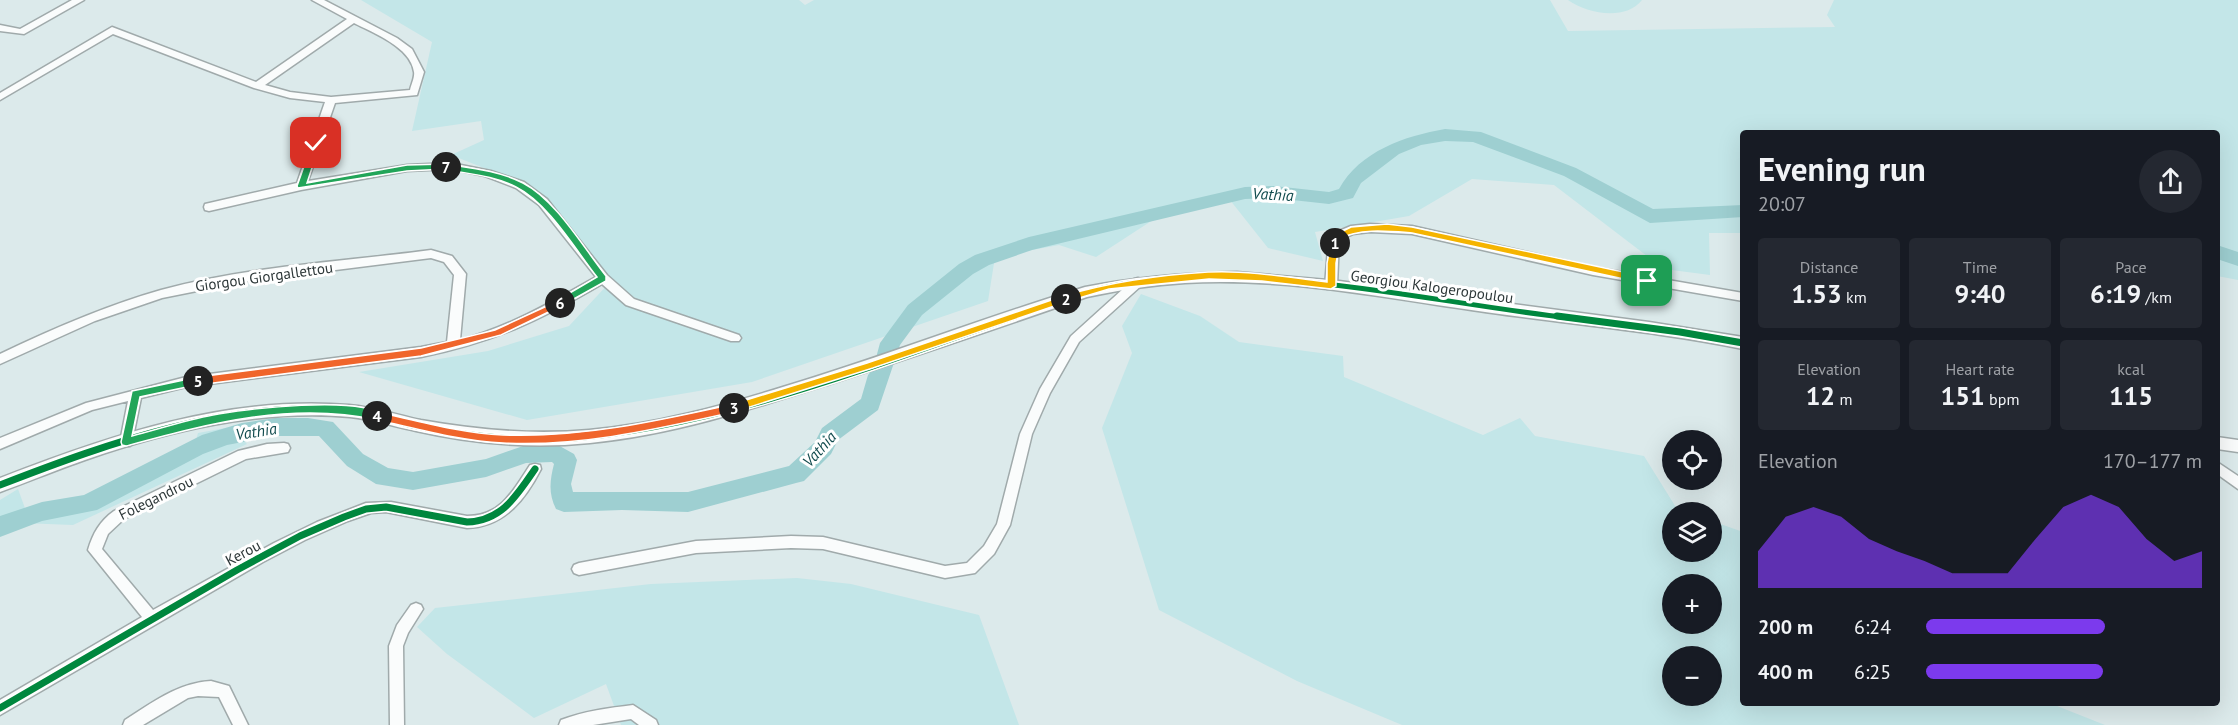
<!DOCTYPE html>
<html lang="en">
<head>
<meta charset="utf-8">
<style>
  :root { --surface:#171b24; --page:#242831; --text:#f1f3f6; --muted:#9ea1a6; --accent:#7c3aed }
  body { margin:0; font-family:"PT Sans",sans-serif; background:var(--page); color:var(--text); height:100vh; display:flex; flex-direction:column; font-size:22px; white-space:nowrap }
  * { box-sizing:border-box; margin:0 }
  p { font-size:20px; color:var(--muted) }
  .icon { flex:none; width:33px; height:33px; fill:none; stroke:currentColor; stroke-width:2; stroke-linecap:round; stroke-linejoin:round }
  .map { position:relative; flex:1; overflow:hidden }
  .side { position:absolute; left:1740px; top:130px; width:480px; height:576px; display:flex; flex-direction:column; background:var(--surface); border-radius:6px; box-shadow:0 6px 24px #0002 }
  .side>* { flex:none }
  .controls { position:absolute; left:1662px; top:430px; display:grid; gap:12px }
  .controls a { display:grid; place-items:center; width:60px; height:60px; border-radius:50%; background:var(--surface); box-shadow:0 6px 24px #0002; font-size:30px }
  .pin { position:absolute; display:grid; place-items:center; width:51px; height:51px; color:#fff; margin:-26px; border-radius:12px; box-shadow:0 3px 9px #0006 }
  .km { position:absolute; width:30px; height:30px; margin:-15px; border-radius:50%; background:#222; color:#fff; font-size:16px; line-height:30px; text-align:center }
  .round { display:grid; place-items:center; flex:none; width:63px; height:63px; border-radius:32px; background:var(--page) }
  .head { display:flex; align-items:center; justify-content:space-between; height:102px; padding:0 18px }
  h1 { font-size:33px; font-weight:800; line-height:45px }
  .figures { display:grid; grid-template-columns:repeat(3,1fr); gap:9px; height:102px; padding:6px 18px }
  .figures div { display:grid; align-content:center; border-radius:6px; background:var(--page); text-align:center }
  .figures b { font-size:26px; font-weight:800 }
  .figures small { font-size:16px; font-weight:400 }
  .figures p { font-size:16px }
  .chart { height:168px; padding:12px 18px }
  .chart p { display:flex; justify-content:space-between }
  .chart svg { width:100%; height:108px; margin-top:6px; fill:var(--accent); opacity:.7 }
  ul { padding:0 18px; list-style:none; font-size:20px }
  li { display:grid; grid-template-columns:96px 72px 1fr; align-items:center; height:45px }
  li i { height:15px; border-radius:8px; background:var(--accent) }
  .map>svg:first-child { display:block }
  .green { fill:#c3e6e8; fill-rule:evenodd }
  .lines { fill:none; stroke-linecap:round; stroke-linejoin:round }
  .stream { stroke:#9ecfd1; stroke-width:4 }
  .river { fill:#9ecfd1; fill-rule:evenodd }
  .minor-casing { stroke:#a0aaab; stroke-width:3 }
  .tertiary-casing { stroke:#a0aaab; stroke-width:3 }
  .minor { fill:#fafcfc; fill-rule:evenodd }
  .tertiary { fill:#fafcfc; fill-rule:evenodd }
  .cycleway-far1-casing { stroke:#fff; stroke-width:8 }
  .cycleway-casing { stroke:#fff; stroke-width:10 }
  .cycleway-far1 { stroke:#00873e; stroke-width:5 }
  .cycleway { stroke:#00873e; stroke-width:7 }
  .split-1 { fill:#f5b400; stroke:#fff; stroke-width:1.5 }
  .split-2 { fill:#f5b400; stroke:#fff; stroke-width:1.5 }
  .split-3 { fill:#f5b400; stroke:#fff; stroke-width:1.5 }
  .split-4 { fill:#f0652b; stroke:#fff; stroke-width:1.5 }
  .split-5 { fill:#22a559; stroke:#fff; stroke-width:1.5 }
  .split-6 { fill:#f0652b; stroke:#fff; stroke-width:1.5 }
  .split-7 { fill:#22a559; stroke:#fff; stroke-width:1.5 }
  .split-8 { fill:#22a559; stroke:#fff; stroke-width:1.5 }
  .labels { text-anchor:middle; stroke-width:6; stroke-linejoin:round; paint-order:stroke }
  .street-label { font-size:15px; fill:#2d3738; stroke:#fff }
  .water-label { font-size:16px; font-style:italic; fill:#134c4f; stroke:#fff }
</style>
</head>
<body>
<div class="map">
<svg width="2238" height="725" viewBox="0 0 2238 725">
  <rect width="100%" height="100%" fill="#dceaeb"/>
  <g class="green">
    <polygon points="361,0 799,0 805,5 814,0 1550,0 1568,31 1835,27 1827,15 1834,0 2238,0 2238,280 2217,276 2217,134 1743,134 1743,233 1709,233 1710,275 1664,269 1554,185 1472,179 1409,216 1315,232 1323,261 1268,248 1226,195 1179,203 1096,257 1059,245 995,257 988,301 752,382 527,420 359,372 488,351 569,326 611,281 532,187 451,155 484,140 481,121 412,131 432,42"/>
    <path d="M1568 0H1642C1626 21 1587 14 1568 0Z"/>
    <path d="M1141 294 1200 316 1239 342 1343 356 1344 377 1483 435 1520 418 1535 436 1644 456 1677 509 1689 513H1672V552H1712V521L1743 532V704H2052L2105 725H1402L1297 681 1159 610 1102 428 1132 353 1122 326ZM1672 585H1712V624H1672ZM1672 657H1712V696H1672Z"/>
    <polygon points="231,427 247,444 73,525 21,523 0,534 0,500 18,489 26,511 90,495 192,455 198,433"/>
    <polygon points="797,578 851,584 979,615 1019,725 621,725 606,684 534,718 447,654 417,627 435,608 651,584"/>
  </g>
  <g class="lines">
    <polyline class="stream" points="879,375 883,367"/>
    <g class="river">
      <path d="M1445 129 1481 132 1576 168 1653 209 1743 205V217L1650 223 1564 176 1473 142 1445 141 1421 145 1399 154 1361 183 1353 198 1329 204 1274 198 1245 199 1032 250 989 265 973 274 922 315 900 345 878 410 838 440 831 454 804 481 796 483 688 512 622 510 564 512 556 509C548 493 550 480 554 464L552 462 526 463 486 477 413 490 376 484 347 466 319 436H275L227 445 203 454 97 510 42 521 0 537V516L42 502 84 495 202 435 242 423 275 418H308L333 422 363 454 388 468 413 472 486 459 526 445 556 444 574 454 577 460 571 484 573 492H688L789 466 815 442 822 428 861 399 868 375 873 369 880 343 908 305 959 264 975 255 1029 237 1245 187 1274 186 1329 192 1339 189C1360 151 1405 136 1445 129Z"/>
      <polygon points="2217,245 2238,252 2238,266 2217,259"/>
    </g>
    <g class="minor-casing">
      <g id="minor">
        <polygon points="72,0 84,0 24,34 0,31 0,25 20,29"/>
        <path d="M312 0H324L397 38 412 49 424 72 417 95 335 103 308 181 407 165 451 163 491 171 524 182 547 199 607 275 634 299 739 335 741 338 739 341H731L626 305 602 284C539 321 494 342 421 357L186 387 141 398 132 442 130 446H122L120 442 128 401 92 410 0 449V438L86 403 186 377 421 347 447 342 454 275 444 262 431 258 247 281 162 298 95 321 0 364V354C52 329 105 306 161 290 248 266 341 262 431 250L452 256 466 274 460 340C509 327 552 302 596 277L539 205 516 188 485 176 451 169 407 171 301 190 209 211 205 210 204 207 205 204 297 183 325 102 290 98 254 88 113 34 0 100V93L112 27 256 82 347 19ZM354 23C373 33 411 47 414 72 415 77 411 85 410 90L331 97 290 92 265 85Z"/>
        <polygon points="1370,224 1412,226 1593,267 1743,293 1743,301 1593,275 1412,234 1370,232 1353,234 1339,240 1337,286 1335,289 1327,289 1325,286 1329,235 1351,226"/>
        <polygon points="1138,278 1142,279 1144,282 1142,285 1079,342 1050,393 1032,434 1010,525 994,554 975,573 945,578 823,549 791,548 696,553 579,575 574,573 572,569 574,565 579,563 696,541 791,536 823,537 945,566 967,563 984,546 997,524 1020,434 1040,389 1071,336 1134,279"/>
        <path d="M284 443 288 444 290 448 288 452 246 459 124 519 108 534 102 549 153 610 274 543 317 522 366 503 391 502 467 516C501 516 513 491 530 465L535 464 540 465 541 469C525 500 504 527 467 528L386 512 371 513 348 521 305 540 263 562 0 715V700L142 617 88 550C93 533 100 521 114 511L238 451 267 444Z"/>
        <polygon points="2217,462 2238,476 2238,489 2217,474"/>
        <polygon points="416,603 421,605 423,609 408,633 403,646 404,725 390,725 389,646 397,625 411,605"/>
        <path d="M211 681 229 686 248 725H233L219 697 198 696 188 698 143 725H123L125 720C152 703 177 683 211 681Z"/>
        <path d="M633 705 656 720 658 725H639L631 719 593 725H559L561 720C584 711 609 708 633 705Z"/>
      </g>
    </g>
    <g class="tertiary-casing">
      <g id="tertiary">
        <path d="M1237 272 1339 281 1649 322 1743 337V349C1660 332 1576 325 1492 313 1391 299 1288 277 1185 283 1152 285 1119 290 1087 297 1001 327 916 356 830 384 752 409 672 435 590 443 531 449 473 444 416 431 394 427 372 419 350 417 260 409 169 431 85 460 56 470 28 482 0 492V478C110 435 229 395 349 405 374 407 397 415 421 420 477 430 532 435 589 430 656 424 722 406 786 386 886 356 985 317 1085 287 1136 277 1185 273 1237 272Z"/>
        <polygon points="2217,437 2238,440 2238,452 2217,449"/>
      </g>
    </g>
    <use href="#minor" class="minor"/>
    <use href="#tertiary" class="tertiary"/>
    <g class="cycleway-far1-casing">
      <path id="cycleway-far1" d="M1011 318C1052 303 1093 287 1137 282 1282 264 1427 302 1570 318"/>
    </g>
    <g class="cycleway-casing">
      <g id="cycleway">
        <polyline points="1557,316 1680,332 1743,343"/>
        <path d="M0 485C111 442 231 399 352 411 373 413 393 420 413 425 460 435 511 442 559 439 715 428 869 367 1015 316"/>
        <path d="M0 708 237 570 300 536 344 517 366 509 386 507 467 522C502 521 517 495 535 469"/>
      </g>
    </g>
    <use href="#cycleway-far1" class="cycleway-far1"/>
    <use href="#cycleway" class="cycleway"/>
  </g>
  <path class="split-1" d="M1387 224 1412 227 1647 277 1652 281 1647 284 1412 233C1387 231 1361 228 1338 239L1340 243 1335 247 1332 246 1329 238 1351 227Z"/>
  <path class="split-2" d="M1335 240 1340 243 1336 263V286L1331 289 1262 281 1209 279 1109 289 1066 302 1061 299 1063 296C1110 282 1158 275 1208 272 1247 270 1288 277 1327 282V263L1331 243Z"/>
  <polygon class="split-3" points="1066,295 1071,299 1069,301 873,368 734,412 728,408 730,405 867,363"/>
  <path class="split-4" d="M734 404 739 408 734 412C657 429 582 447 503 443 460 441 418 429 377 420L372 416 377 412C418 421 460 433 503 435 582 438 657 421 734 404Z"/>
  <path class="split-5" d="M198 377 203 381 201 384 140 397 132 436C159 429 186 420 213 415 241 409 364 395 382 416L377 420C291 401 208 424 126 446L122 445 121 442 132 391Z"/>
  <polygon class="split-6" points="560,300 564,303 563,305 501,335 421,356 198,385 193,381 198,377 421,348 495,330"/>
  <path class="split-7" d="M446 164C472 168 500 171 523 183 556 200 583 247 606 276V281L563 305H556V301L597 277C575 249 548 203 516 187 493 175 468 174 443 169V165Z"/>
  <polygon class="split-8" points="313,141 320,143 307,183 407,165 446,164 451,167 446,169 407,171 298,188 297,186"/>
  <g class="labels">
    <g class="street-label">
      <text transform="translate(264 277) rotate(-8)" y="5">Giorgou Giorgallettou</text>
      <text transform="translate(1432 287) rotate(8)" y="5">Georgiou Kalogeropoulou</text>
      <text transform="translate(156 498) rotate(-26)" y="5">Folegandrou</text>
      <text transform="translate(243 553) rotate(-28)" y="5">Kerou</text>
    </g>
    <g class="water-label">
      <text transform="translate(1273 194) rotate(3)" y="6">Vathia</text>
      <text transform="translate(256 431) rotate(-9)" y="6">Vathia</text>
      <text transform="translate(819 449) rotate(-48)" y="6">Vathia</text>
    </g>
  </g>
</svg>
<div class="controls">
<a><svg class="icon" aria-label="locate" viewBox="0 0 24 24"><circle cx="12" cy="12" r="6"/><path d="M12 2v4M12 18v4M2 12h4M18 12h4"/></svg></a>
<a><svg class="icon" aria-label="layers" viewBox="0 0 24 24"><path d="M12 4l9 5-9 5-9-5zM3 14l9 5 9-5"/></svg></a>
<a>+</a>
<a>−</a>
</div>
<div class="pin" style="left:1647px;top:281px;background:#1e9e55"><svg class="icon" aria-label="arrive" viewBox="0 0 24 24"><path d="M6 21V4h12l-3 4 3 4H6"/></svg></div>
<div class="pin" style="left:316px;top:143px;background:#d93025"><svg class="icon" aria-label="check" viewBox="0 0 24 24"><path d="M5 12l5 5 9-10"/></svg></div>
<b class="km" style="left:1335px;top:243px">1</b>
<b class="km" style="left:1066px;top:299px">2</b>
<b class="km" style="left:734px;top:408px">3</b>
<b class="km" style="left:377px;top:416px">4</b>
<b class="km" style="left:198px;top:381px">5</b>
<b class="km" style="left:560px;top:303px">6</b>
<b class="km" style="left:446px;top:167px">7</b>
<section class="side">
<div class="head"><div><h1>Evening run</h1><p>20:07</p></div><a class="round"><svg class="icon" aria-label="share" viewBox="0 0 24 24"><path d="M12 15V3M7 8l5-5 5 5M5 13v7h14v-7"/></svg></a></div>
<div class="figures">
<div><p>Distance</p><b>1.53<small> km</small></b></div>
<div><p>Time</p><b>9:40</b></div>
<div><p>Pace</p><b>6:19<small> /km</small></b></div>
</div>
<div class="figures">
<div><p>Elevation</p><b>12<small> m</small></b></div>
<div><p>Heart rate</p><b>151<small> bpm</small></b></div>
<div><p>kcal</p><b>115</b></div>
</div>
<div class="chart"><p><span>Elevation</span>170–177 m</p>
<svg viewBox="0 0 160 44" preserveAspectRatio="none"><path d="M0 44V29L10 15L20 11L30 15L40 24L50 29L60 33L70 38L80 38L90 38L100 24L110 11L120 6L130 11L140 24L150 33L160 29V44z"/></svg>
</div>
<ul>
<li><b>200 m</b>6:24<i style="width:65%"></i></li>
<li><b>400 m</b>6:25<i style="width:64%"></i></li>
</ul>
</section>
</div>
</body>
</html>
